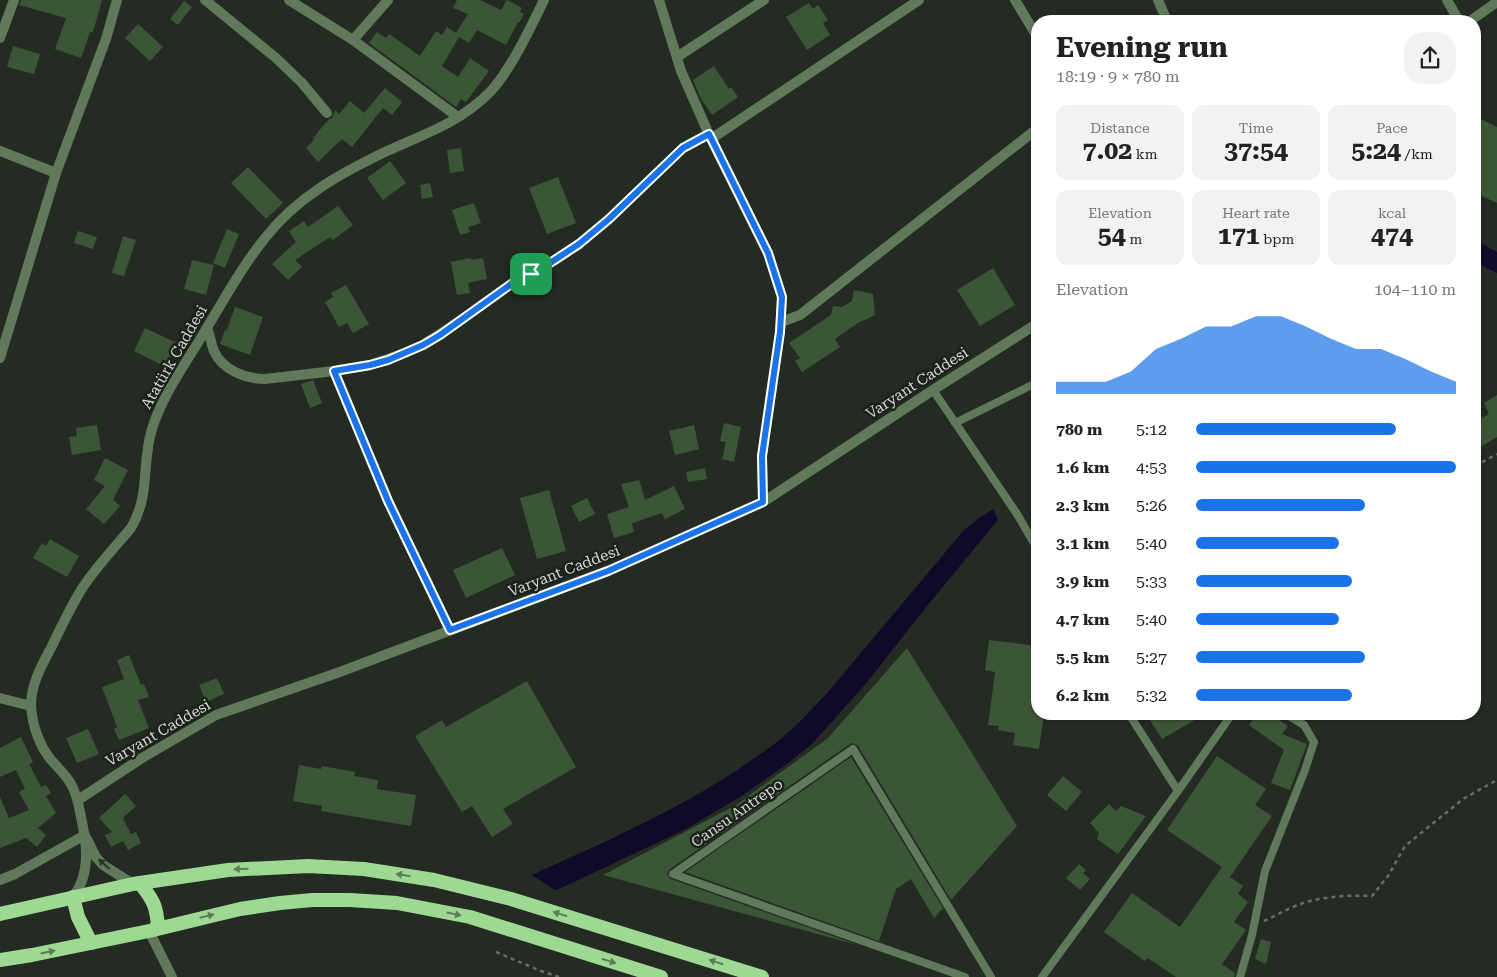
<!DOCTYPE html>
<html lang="en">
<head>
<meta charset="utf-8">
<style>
  :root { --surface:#fff; --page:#f2f2f2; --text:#222; --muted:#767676; --accent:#1a73e8 }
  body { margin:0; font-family:"Roboto Serif",serif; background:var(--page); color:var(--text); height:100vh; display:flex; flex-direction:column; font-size:19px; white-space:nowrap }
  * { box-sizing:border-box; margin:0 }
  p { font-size:16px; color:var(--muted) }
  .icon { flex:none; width:28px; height:28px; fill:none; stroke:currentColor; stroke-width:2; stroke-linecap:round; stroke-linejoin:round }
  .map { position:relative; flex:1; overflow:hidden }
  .drawer { position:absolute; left:1031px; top:15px; width:450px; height:705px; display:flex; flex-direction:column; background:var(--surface); border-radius:20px; box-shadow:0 1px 4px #0004 }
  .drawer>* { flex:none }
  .pin { position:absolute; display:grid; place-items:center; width:42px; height:42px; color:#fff; margin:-21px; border-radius:10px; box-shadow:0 2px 8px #0006 }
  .round { display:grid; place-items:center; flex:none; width:52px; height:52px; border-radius:20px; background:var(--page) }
  .head { display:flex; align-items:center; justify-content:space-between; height:85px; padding:0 25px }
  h1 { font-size:28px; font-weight:700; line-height:38px }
  .figures { display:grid; grid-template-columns:repeat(3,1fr); gap:8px; height:85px; padding:5px 25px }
  .figures div { display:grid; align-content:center; border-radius:12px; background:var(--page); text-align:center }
  .figures b { font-size:25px; font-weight:700 }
  .figures small { font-size:14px; font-weight:400 }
  .figures p { font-size:14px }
  .chart { height:140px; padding:10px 25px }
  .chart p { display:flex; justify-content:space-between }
  .chart svg { width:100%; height:90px; margin-top:5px; fill:var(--accent); opacity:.7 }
  ul { padding:0 25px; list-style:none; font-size:16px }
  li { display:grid; grid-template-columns:80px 60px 1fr; align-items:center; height:38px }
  li i { height:12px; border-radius:6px; background:var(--accent) }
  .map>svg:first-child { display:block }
  .water { fill:#100929 }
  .building { fill:#3b5636 }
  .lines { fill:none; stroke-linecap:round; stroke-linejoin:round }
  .path { stroke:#676e66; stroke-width:2.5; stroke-dasharray:4 4; stroke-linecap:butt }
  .service { stroke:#60795b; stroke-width:8 }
  .minor { stroke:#60795b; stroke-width:10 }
  .tertiary { stroke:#60795b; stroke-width:10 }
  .trunk { stroke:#9ed994; stroke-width:14 }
  .oneway { fill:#283326 }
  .oneway2 { fill:#5c7e56 }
  .route-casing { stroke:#fff; stroke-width:10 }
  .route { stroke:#1a73e8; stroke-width:6 }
  .labels { text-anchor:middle; stroke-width:5; stroke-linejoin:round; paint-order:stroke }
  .street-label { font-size:15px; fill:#d5dad4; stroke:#1a2219 }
</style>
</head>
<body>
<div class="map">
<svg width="1497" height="977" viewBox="0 0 1497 977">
  <rect width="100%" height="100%" fill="#242b22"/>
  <g class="water">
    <polygon points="1475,240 1497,252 1497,273 1475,262"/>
    <path d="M993 509 998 520 927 606 868 681 812 744 783 767 740 797 686 829 572 883 556 890 544 883 532 875C604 842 677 811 743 766 756 757 770 748 783 737 799 723 814 707 829 691L964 530 979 518Z"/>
  </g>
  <g class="building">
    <polygon points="21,0 102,0 93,32 90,32 81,58 55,49 66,18 19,5"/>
    <polygon points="457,0 480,0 501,10 507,0 522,8 520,12 524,14 519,23 518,22 506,45 477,30 469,43 459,37 442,66 458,77 470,58 489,71 466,102 461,99 456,107 369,43 377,32 386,38 389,34 420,56 436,31 442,35 447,27 456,33 468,14 453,8"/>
    <polygon points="184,1 192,7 178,25 170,19"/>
    <polygon points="809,3 813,9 818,5 828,20 823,23 830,35 807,50 786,17"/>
    <polygon points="138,24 163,47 150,61 125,38"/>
    <polygon points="13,46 40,54 34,74 7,67"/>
    <polygon points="714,66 729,89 731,87 738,97 712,115 701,99 693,80"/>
    <polygon points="385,88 402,102 392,115 383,108 352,147 342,139 318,162 306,148 314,140 313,138 328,120 332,118 335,110 339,114 350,101 364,113"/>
    <polygon points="1475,116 1497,127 1497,203 1475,193"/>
    <polygon points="461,148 464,171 450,173 447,150"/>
    <polygon points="390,161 406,183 383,200 367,178"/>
    <polygon points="248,167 283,203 266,219 231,183"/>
    <polygon points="558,177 576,223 547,234 529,188"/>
    <polygon points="430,183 433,197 422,199 420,185"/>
    <polygon points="474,203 481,223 468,227 470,232 460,235 452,210"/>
    <polygon points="338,206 353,225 333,240 330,237 295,260 302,267 288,280 272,264 296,242 289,231 304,221 308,227"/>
    <polygon points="227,229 239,234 225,268 213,263"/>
    <polygon points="78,231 97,237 93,249 74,243"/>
    <polygon points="123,236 136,240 124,276 112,273"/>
    <polygon points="471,258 471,260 483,258 487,279 468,283 470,293 457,295 451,262"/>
    <polygon points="192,260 214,265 206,295 184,289"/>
    <polygon points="993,268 1015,305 980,326 957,290"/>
    <polygon points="346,285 369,324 353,333 347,323 339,327 325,302 333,297 331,293"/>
    <polygon points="854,290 873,294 875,315 858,323 835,339 840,347 802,372 795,361 800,358 789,343 831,315 833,306 842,307 852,301"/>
    <polygon points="235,307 263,317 250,355 220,344 225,330 227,330"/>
    <polygon points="145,328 179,344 168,368 134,351"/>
    <polygon points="313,380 322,403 310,408 301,384"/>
    <polygon points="1497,395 1497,437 1475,450 1475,422 1489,414 1484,403"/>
    <polygon points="724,423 741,427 734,462 722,459 726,442 720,441"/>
    <polygon points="97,425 101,450 72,455 69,437 77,436 76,428"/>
    <polygon points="694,425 699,449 675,455 669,431"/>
    <polygon points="105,458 128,470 113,500 120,506 104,524 86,509 105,486 94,480"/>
    <polygon points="705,468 707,479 688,482 686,472"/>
    <polygon points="639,480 645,500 674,486 685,509 665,519 662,513 632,523 634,532 614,538 607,514 629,507 621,484"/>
    <polygon points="549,490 566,551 537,559 520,498"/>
    <polygon points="587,498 595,514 579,522 571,506"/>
    <polygon points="50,539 79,556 67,577 33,558 42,543 46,546"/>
    <polygon points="502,548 515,575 466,598 453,570"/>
    <polygon points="989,640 1038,646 1038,714 1044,714 1039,749 1013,745 1015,733 998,730 999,726 988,725 995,672 985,670"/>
    <polygon points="907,648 1017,826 951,900 858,746 853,743 850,744 670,869 667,874 671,879 861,946 603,875 736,805 828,738"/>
    <polygon points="129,655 141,685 144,684 149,697 138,700 149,728 119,740 114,729 117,727 102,687 124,679 117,660"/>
    <polygon points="217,678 224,694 206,702 199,685"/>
    <polygon points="527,681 576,767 503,809 513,824 492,837 472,806 462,812 415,736 442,720 446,727"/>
    <polygon points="1146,714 1205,714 1162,739"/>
    <polygon points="1257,714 1270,714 1288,726 1282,734 1307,744 1290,790 1271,783 1284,750 1249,725"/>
    <polygon points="88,729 99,754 77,763 66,738"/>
    <polygon points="21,737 33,762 29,764 41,787 46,785 51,793 46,796 56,813 38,828 46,835 37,847 26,838 0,848 0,797 9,818 29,810 19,792 25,789 16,770 0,777 0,748"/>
    <polygon points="1217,756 1266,789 1255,805 1272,816 1230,877 1243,886 1238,894 1248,902 1234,922 1246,930 1222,964 1235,973 1234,977 1176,977 1148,958 1145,961 1104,932 1132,893 1180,927 1222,867 1167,830"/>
    <polygon points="851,757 943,908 934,918 911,879 896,889 879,941 685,872"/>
    <polygon points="299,765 321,769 322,766 355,772 354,776 378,780 377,789 416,795 411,826 321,811 322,806 293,801"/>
    <polygon points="1063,776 1082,792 1066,811 1047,795"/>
    <polygon points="125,794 136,806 123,818 131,834 136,832 141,843 128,850 123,841 111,847 105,835 112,832 99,818"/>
    <polygon points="1109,804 1116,811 1121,806 1146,816 1118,854 1097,839 1099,833 1090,823"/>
    <polygon points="1079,864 1086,870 1083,873 1090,879 1080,890 1066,878"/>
    <polygon points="1261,939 1271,942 1266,964 1255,959"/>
  </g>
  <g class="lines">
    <g class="path">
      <polyline points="1475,466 1497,454"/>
      <path d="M1264 921C1279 914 1294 905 1310 901 1330 896 1351 895 1372 896L1388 876 1405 846 1463 799 1497 780"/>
      <polyline points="496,952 541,971 559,977"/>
    </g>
    <g class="service">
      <polyline points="933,390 1017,514 1038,550"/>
      <polyline points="955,423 1038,382"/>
      <polyline points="1178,791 1232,714"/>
      <polyline points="965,977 673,874 853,749 991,977"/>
      <polyline points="1042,977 1178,791 1129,714"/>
      <polyline points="1240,977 1252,935 1265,871 1305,770 1314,742 1304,725 1286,714"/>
    </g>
    <g class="minor">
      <polyline points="205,0 276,58 302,83 327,113"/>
      <polyline points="289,0 353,40"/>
      <polyline points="388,0 353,40 458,117"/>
      <polyline points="659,0 681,71 711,139 768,253 782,297 780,332 762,456 763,502"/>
      <polyline points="1015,0 1038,38"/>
      <polyline points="1158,0 1167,21"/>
      <polyline points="1447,0 1459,21"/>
      <polyline points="0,38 14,0"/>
      <polyline points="677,57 764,0"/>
      <polyline points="711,139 919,0"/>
      <polyline points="0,151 56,173"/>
      <polyline points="781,322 800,315 1038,128"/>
      <path d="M207 328C210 335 211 344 214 351 222 370 246 379 265 379L334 371 370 365 405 353 423 345 457 323 514 282 547 265 579 244 609 219 683 148 709 134"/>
      <polyline points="0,358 56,173 106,39 117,0"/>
      <polyline points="334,371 388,501 450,630"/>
      <polyline points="0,698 31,706"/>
      <polyline points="0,880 15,874 85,835"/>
      <polyline points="149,931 172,977"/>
    </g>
    <g class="tertiary">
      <polyline points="1470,21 1497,2"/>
      <polyline points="78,800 142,758 216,715 337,673 608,571 763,502 933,390 1038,323"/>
      <polyline points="87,839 96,857 103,865 133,884"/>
      <path d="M73 897C91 874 87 844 81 817 79 806 77 794 71 784 66 775 59 769 52 761 39 746 32 724 31 705 31 684 42 665 51 648 61 627 71 606 83 587 97 566 115 547 131 528 151 494 141 464 152 429 162 396 184 366 202 336 222 303 241 268 265 238 297 197 341 173 387 151 425 134 461 122 491 91 511 69 531 27 544 0"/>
    </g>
    <g class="trunk">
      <path d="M140 883C153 900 157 906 158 928"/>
      <polyline points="73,897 78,917 91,943"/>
      <polyline points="0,914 133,884 228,870 308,866 364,869 434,880 511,899 762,977"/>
      <polyline points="0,960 32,955 149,931 240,909 280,903 312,900 350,900 397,903 470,917 661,977"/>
    </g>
  </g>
  <defs><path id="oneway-solid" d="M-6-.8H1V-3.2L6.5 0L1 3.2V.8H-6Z" transform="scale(1.25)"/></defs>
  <use class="oneway" href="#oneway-solid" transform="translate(104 864) rotate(-138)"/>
  <g class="oneway2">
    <use href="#oneway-solid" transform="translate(241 869) rotate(178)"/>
    <use href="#oneway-solid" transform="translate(403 875) rotate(-171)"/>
    <use href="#oneway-solid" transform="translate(454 914) rotate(12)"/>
    <use href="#oneway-solid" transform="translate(560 914) rotate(-163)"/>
    <use href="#oneway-solid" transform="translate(207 916) rotate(-13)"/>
    <use href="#oneway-solid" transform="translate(48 952) rotate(-12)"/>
    <use href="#oneway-solid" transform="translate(609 961) rotate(17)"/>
    <use href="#oneway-solid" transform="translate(716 962) rotate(-163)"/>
  </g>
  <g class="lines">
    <g class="route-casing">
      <polygon id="route" points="709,134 768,253 782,297 780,332 762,456 763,502 608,571 450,630 388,501 334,371 370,365 388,360 423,345 440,335 514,282 547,265 579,244 609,219 683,148"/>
    </g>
    <use href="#route" class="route"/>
  </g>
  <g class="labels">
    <g class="street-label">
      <text transform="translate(174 357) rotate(-60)" y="5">Atatürk Caddesi</text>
      <text transform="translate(917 383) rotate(-33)" y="5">Varyant Caddesi</text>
      <text transform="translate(564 571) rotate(-21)" y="5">Varyant Caddesi</text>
      <text transform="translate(158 733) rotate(-30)" y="5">Varyant Caddesi</text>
      <text transform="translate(737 813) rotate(-35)" y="5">Cansu Antrepo</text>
    </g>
  </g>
</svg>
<div class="pin" style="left:531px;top:274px;background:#1e9e55"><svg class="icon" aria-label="arrive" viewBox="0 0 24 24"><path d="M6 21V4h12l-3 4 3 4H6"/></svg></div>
<section class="drawer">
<div class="head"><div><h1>Evening run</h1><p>18:19 · 9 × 780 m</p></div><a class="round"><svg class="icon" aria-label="share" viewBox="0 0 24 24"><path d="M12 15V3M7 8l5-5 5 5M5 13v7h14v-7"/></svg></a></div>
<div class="figures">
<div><p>Distance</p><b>7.02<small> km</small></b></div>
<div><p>Time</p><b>37:54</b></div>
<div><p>Pace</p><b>5:24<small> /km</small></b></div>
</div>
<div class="figures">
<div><p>Elevation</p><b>54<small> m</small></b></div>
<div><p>Heart rate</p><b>171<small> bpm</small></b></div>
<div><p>kcal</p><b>474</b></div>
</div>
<div class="chart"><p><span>Elevation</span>104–110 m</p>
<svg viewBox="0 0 160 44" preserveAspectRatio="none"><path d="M0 44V38L10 38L20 38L30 33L40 22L50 17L60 11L70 11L80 6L90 6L100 11L110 17L120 22L130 22L140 27L150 33L160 38V44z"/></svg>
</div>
<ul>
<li><b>780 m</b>5:12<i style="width:77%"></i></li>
<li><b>1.6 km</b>4:53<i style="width:100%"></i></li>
<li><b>2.3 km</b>5:26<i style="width:65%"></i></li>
<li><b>3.1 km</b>5:40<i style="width:55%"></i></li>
<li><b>3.9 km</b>5:33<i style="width:60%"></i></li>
<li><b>4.7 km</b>5:40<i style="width:55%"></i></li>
<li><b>5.5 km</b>5:27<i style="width:65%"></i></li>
<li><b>6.2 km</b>5:32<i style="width:60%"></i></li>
</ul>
</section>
</div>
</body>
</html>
